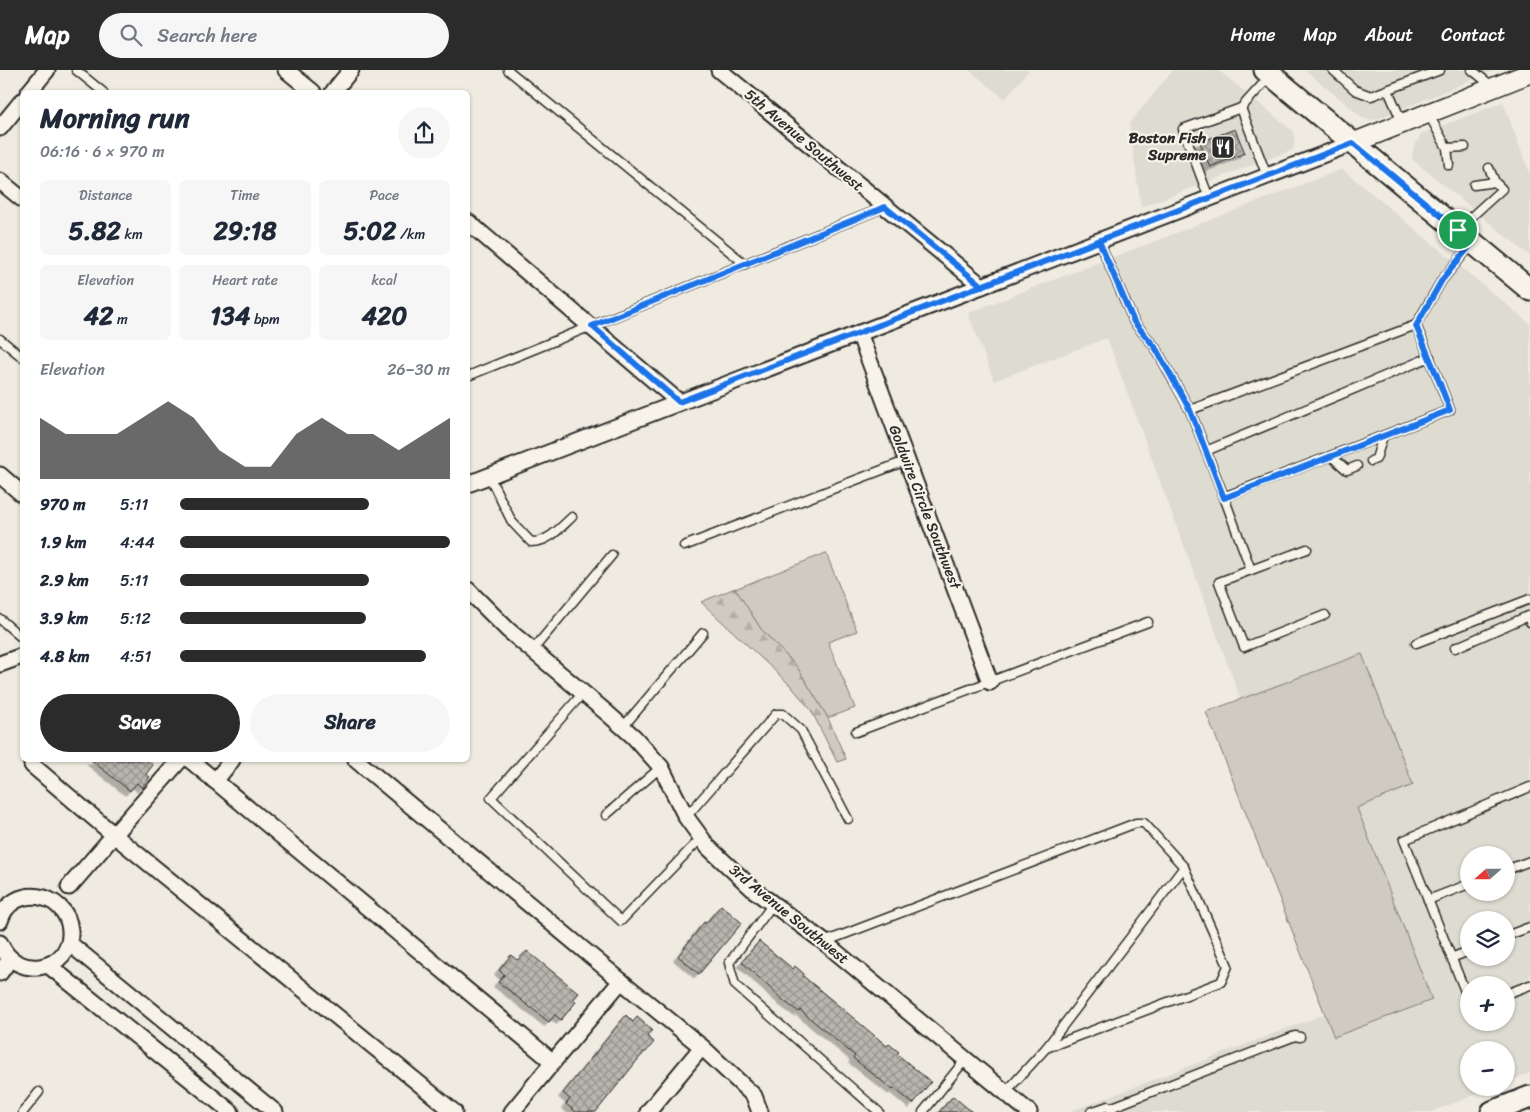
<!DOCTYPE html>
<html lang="en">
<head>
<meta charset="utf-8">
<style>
  :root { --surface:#fff; --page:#f6f6f7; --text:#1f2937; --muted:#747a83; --accent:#2b2b2b }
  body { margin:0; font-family:Sriracha,sans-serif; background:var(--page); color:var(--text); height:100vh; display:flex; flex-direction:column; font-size:19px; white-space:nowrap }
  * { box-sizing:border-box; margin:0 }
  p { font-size:16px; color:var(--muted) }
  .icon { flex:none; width:28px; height:28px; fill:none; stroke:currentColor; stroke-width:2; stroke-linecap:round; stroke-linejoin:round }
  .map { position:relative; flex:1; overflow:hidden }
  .drawer { position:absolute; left:20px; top:20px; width:450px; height:672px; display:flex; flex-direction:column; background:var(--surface); border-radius:8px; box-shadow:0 1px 4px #0004 }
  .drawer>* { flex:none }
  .needle { width:32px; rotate:249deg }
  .controls { position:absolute; left:1460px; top:776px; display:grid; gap:10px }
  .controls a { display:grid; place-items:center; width:55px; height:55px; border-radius:50%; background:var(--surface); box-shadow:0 1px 4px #0004; font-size:25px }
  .pin { position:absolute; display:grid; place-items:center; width:42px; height:42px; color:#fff; margin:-21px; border:2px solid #fff; border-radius:50%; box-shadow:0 1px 5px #0007 }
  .round { display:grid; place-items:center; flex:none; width:52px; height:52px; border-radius:26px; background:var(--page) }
  .summary { display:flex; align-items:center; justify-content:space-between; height:85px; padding:0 20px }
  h1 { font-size:28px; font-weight:700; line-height:38px }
  .metrics { display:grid; grid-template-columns:repeat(3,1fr); gap:8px; height:85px; padding:5px 20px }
  .metrics div { display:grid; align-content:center; border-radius:8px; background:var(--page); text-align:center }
  .metrics b { font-size:25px; font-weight:700 }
  .metrics small { font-size:14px; font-weight:400 }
  .metrics p { font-size:14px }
  .chart { height:140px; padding:10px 20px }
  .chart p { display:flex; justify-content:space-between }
  .chart svg { width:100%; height:90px; margin-top:5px; fill:var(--accent); opacity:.7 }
  .action { display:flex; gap:10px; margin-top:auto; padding:10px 20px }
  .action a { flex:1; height:58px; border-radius:30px; background:var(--accent); color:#fff; font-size:20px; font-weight:700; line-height:58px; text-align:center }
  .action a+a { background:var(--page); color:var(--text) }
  ul { padding:0 20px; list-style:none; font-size:16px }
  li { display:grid; grid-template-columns:80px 60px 1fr; align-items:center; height:38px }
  li i { height:12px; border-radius:6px; background:var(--accent) }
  header { display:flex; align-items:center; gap:30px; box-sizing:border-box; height:70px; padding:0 25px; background:var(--accent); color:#fff }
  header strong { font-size:24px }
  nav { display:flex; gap:28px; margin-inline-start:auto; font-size:18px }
  .search { width:350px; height:45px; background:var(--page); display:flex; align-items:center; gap:12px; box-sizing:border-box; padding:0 18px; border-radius:28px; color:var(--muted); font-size:19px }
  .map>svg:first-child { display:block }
  .built { fill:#dedbd1; fill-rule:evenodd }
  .grass { fill:#cfcbc2; stroke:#7d7b76 }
  .forest { fill:url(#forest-firs); stroke:#7d7b76 }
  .building { fill:url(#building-cross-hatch); stroke:#2b2b2b; filter:url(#shadow) }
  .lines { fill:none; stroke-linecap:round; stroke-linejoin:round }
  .service-casing { stroke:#2b2b2b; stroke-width:11 }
  .minor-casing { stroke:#2b2b2b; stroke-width:19 }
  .tertiary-casing { stroke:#2b2b2b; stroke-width:22 }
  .secondary-casing { stroke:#2b2b2b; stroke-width:25 }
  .service { stroke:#f7f3e8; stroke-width:8 }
  .minor { stroke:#f7f3e8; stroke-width:15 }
  .tertiary { stroke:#f7f3e8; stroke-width:19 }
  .secondary { stroke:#f7f3e8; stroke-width:21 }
  .route-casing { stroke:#fff; stroke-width:10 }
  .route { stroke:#1a73e8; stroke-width:6 }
  .labels { text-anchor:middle; stroke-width:4.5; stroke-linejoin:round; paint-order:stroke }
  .poi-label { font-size:15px; font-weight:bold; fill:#2b2b2b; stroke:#f7f3e8; text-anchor:end }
  .street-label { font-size:15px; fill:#2b2b2b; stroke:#f7f3e8 }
</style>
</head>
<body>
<header>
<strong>Map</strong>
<div class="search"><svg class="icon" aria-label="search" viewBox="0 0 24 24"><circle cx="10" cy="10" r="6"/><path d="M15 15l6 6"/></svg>Search here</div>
<nav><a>Home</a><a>Map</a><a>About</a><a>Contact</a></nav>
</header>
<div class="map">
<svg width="1530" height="1042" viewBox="0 0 1530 1042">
  <defs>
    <pattern id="forest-firs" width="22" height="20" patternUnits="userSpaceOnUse" patternTransform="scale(1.25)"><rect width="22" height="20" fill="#cfcbc2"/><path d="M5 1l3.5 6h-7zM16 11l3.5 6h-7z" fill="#b2aea7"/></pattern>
    <pattern id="building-cross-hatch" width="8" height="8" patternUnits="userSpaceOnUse" patternTransform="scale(1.25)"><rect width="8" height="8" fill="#b8b5ae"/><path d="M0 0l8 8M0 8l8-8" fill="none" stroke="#96938e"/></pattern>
    <filter id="shadow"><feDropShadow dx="-4.5" dy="4.5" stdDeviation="0" flood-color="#0004"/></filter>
  </defs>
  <rect width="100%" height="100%" fill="#efebe0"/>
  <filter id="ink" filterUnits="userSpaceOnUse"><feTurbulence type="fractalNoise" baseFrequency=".02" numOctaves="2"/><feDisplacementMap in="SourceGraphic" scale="10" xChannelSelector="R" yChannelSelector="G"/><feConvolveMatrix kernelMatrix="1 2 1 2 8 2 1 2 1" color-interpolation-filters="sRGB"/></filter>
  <g filter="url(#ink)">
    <g class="built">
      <polygon points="969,0 1029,0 1005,29"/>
      <polygon points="1173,0 1218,0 1293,61 1295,73 1292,80 1141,137 1129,54"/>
      <polygon points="1305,0 1496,0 1375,50 1364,49"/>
      <polygon points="1503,32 1530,104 1530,186 1412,89 1413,80 1421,64"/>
      <path d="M1342 99 1530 254V1003L1506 1012V980H1469V1018H1493L1431 1042H1069L1325 944 1334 967 1432 930 1357 738 1412 715 1362 584 1241 630 1107 268 994 311 968 243ZM1469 785H1506V822H1469ZM1469 850H1506V888H1469ZM1469 915H1506V952H1469Z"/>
    </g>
    <g class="grass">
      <polygon points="826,483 857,561 828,572 855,638 828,648 797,597 761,559 735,519"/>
      <polygon points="1362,584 1413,715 1357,738 1432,930 1334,967 1206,642"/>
    </g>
    <polygon class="forest" points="735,518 761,559 797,597 828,648 846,689 837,692 811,640 790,615 701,532"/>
    <g class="building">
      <polygon points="1235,59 1245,83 1210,97 1200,72"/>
      <polygon points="91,690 146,690 153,695 146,704 150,707 142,718 137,713 130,721"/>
      <polygon points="721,835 742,853 699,904 678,886 704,852 706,853"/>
      <polygon points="759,871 793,899 795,896 804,904 803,906 887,976 889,974 899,982 897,984 931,1012 913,1034 894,1018 893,1020 853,988 855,986 800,940 799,942 784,931 742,892"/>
      <polygon points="527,881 579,923 573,930 576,932 561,950 555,945 549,952 498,912 504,905 499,900 511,885 517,890"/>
      <polygon points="626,945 633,952 637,947 652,960 647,966 654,972 646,982 644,982 596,1042 576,1042 566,1034 570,1029 563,1023"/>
      <polygon points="953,1026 972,1042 939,1042"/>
    </g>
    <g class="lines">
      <g class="service-casing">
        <g id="service">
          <polyline points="76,0 103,22"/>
          <polyline points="508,0 745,194"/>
          <polyline points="1333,0 1355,20 1371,26 1440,0"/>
          <polyline points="1472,0 1492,16"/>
          <polyline points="1388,20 1402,52"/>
          <polyline points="1241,38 1270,6"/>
          <polyline points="1428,43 1447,78 1449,95"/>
          <polyline points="1447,78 1465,77"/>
          <polyline points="1474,115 1495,112"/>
          <polyline points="1209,128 1183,59 1241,38 1267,106"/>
          <polyline points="1459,158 1502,119 1495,112 1489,98"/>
          <polyline points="1099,171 1134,252 1155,277 1190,340 1416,255 1442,210 1472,174"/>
          <polyline points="0,269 22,287"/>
          <polyline points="468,306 885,137"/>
          <polyline points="1190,340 1224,427 1450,340 1437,306 1416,255"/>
          <polyline points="1206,381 1430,287"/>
          <polyline points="1331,386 1347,400 1357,396"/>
          <polyline points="1371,391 1376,389 1383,366"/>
          <path d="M489 406 512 452 531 472C549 472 560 458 572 447"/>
          <polyline points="1224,427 1251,500 1307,479"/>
          <polyline points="684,476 908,390"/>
          <polyline points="1251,500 1219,512 1244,577 1325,545"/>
          <polyline points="0,549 22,568"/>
          <polyline points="1416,573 1530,529"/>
          <polyline points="1455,578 1528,546 1530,552"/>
          <polyline points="532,581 612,485"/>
          <polyline points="583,623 491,728 621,851 701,768"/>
          <polyline points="623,657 703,563"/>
          <polyline points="856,662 1148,552"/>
          <polyline points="606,745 661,697"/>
          <polyline points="686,747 776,644 783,644 801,660 848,749"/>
          <polyline points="1506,800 1530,791"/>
          <polyline points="1428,830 1469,814"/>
          <polyline points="773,834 729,893 735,915 879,1042"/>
          <polyline points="1506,866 1530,857"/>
          <polyline points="824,872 1136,753 1144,753 1184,797 1046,978 1005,1023"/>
          <polyline points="1451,888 1469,881"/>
          <polyline points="1506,924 1530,915"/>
          <polyline points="1469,931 1404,770 1530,717"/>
          <polyline points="1046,978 1221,912 1228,896 1184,797"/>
          <polyline points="1110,1038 1295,966 1300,967"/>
          <polyline points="23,1042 39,1022"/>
          <polyline points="923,1042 965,990"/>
          <polyline points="1091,1042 1108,1036 1112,1041"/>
        </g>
      </g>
      <g class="minor-casing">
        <g id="minor">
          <polyline points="286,0 313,22"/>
          <polyline points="719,0 982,216"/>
          <polyline points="29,22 47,0"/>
          <polyline points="333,22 351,0"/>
          <polyline points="0,58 22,31"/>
          <polyline points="0,111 22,129"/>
          <polyline points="468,152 679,332"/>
          <polyline points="859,263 990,612"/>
          <polyline points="0,405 22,424"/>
          <polyline points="468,414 1353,73"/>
          <polyline points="468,520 508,560 607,643 634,667 661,697 686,747 708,777 754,820 824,872 1029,1042"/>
          <polyline points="0,594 22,586"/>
          <polyline points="180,690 114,765 454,1042"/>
          <polyline points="190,690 553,992 621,911 356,690"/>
          <polyline points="32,695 114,765 69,817"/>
          <polyline points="215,711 232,690"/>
          <path d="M0 851C11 813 67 821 70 860 73 901 15 912 0 873"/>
          <polyline points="69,873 275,1042"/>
          <polyline points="48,895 231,1042"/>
          <polyline points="0,903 10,889"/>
          <polyline points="621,911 702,977 648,1042"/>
          <polyline points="702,977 754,1026 760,1042"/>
          <polyline points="512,1042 553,992"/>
        </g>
      </g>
      <g class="tertiary-casing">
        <polyline id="tertiary" points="1353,73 1530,3"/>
      </g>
      <g class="secondary-casing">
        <g id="secondary">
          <polyline points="1265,0 1530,220"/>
          <polyline points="1492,1042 1530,1027"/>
        </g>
      </g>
      <use href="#service" class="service"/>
      <use href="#minor" class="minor"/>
      <use href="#tertiary" class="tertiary"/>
      <use href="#secondary" class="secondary"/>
    </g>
  </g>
  <g class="lines" filter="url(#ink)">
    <g class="route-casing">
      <path id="route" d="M1458 160 1353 73C1128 158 904 246 679 332L592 256 885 137 982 216 1099 171 1134 252 1155 277 1190 340 1224 428 1450 340 1437 306 1416 256 1442 210 1473 172 1458 160"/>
    </g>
    <use href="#route" class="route"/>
  </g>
  <defs>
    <g id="restaurant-square" transform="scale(1.25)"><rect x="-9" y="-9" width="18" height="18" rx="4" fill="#2b2b2b" stroke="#f7f3e8"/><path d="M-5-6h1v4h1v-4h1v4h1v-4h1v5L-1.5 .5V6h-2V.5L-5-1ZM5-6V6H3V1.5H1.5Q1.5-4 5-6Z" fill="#fff"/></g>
  </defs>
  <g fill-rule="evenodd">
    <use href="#restaurant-square" x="1223" y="77"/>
  </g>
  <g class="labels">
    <g class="poi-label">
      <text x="1206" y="73">Boston Fish<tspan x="1206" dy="17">Supreme</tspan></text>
    </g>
    <g class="street-label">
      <text transform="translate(804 70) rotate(40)" y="5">5th Avenue Southwest</text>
      <text transform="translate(925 437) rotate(69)" y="5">Goldwire Circle Southwest</text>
      <text transform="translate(789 844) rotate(39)" y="5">3rd Avenue Southwest</text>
    </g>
  </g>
</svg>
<div class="controls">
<a><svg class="needle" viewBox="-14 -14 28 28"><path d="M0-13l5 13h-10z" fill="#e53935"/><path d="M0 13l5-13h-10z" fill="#747a83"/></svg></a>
<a><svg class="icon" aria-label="layers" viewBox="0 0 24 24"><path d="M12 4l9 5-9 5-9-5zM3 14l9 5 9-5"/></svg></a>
<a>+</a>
<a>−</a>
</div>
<div class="pin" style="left:1458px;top:160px;background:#1e9e55"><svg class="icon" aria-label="arrive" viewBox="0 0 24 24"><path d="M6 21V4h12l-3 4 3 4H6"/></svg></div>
<section class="drawer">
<div class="summary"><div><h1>Morning run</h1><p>06:16 · 6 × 970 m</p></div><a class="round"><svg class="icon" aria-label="share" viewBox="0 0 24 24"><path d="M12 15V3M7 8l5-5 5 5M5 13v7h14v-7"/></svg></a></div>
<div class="metrics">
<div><p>Distance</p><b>5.82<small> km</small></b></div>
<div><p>Time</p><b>29:18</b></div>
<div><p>Pace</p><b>5:02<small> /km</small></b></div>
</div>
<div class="metrics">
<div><p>Elevation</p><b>42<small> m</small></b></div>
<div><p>Heart rate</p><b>134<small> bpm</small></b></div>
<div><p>kcal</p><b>420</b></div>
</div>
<div class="chart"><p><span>Elevation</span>26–30 m</p>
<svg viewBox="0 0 160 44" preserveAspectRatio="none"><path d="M0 44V14L10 22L20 22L30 22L40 14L50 6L60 14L70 30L80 38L90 38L100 22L110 14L120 22L130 22L140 30L150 22L160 14V44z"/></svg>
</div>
<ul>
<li><b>970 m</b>5:11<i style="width:70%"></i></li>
<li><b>1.9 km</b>4:44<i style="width:100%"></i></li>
<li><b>2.9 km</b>5:11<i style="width:70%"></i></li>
<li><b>3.9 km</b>5:12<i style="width:69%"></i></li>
<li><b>4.8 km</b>4:51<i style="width:91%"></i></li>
</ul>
<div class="action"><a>Save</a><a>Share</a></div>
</section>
</div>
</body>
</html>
